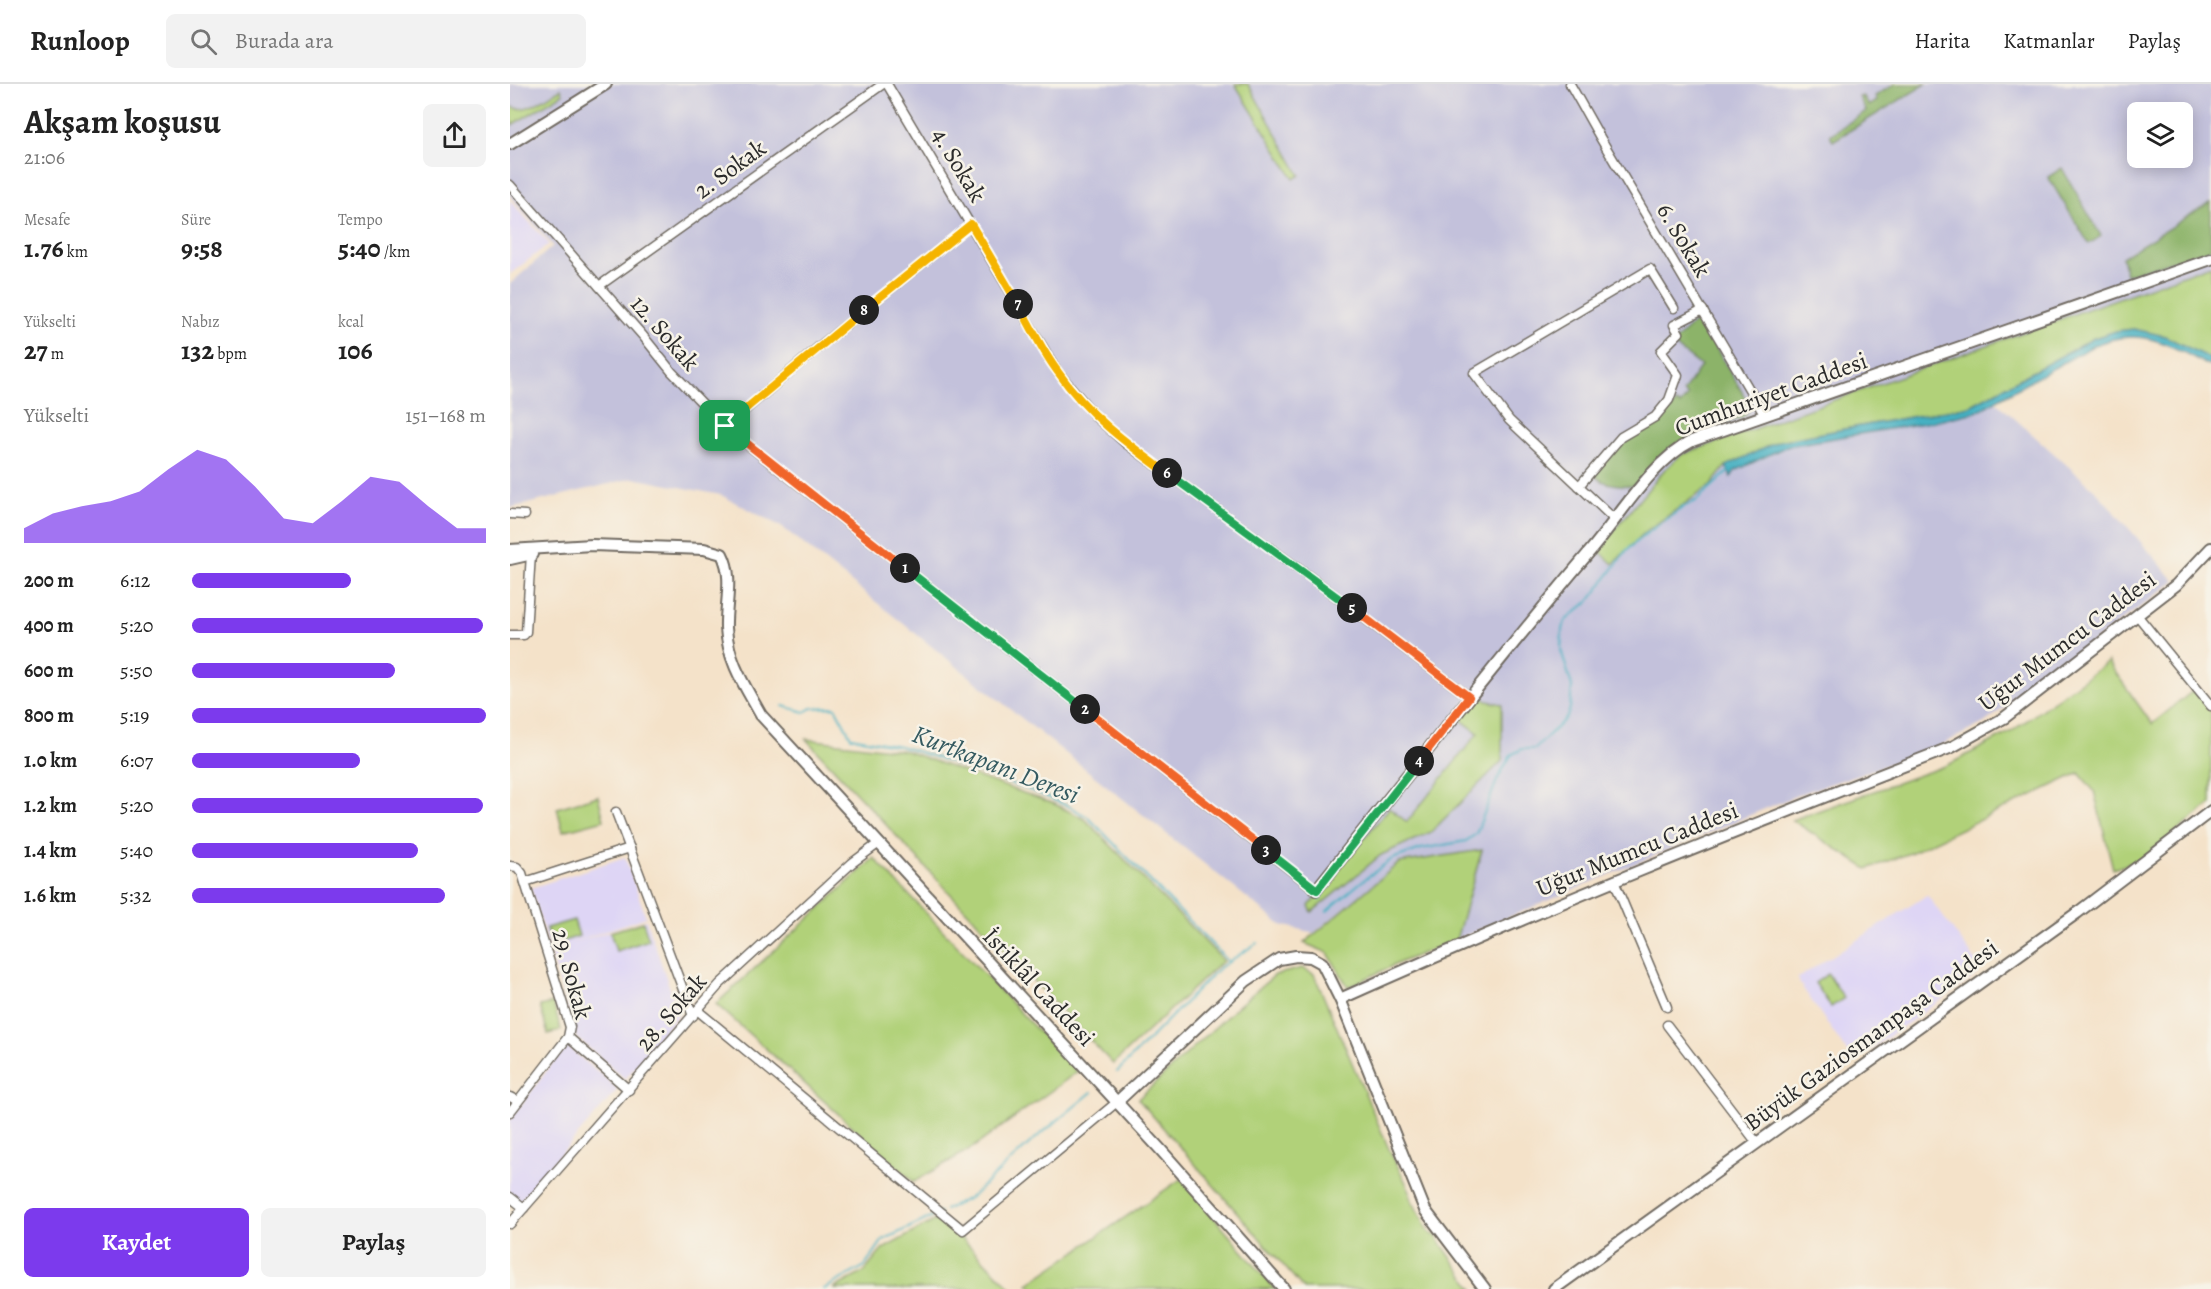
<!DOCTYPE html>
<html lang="tr">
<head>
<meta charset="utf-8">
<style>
  :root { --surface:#fff; --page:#f2f2f2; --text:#222; --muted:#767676; --line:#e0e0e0; --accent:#7c3aed }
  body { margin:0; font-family:Alegreya,serif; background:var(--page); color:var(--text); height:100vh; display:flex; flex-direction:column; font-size:22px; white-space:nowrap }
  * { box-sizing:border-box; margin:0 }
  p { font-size:20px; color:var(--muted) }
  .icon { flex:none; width:33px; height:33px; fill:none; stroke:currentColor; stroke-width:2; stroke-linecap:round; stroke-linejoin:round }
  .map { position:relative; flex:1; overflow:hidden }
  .sheet { display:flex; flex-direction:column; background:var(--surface); width:510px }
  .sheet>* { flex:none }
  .tools { position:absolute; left:1617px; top:18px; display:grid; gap:12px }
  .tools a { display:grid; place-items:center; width:66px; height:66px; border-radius:9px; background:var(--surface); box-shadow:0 3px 15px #0003; font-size:30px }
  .pin { position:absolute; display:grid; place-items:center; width:51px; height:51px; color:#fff; margin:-26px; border-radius:12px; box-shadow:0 3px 9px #0006 }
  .km { position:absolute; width:30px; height:30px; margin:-15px; border-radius:50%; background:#222; color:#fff; font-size:16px; line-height:30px; text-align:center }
  .round { display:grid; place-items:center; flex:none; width:63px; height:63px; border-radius:9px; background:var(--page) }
  .head { display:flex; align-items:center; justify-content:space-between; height:102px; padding:0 24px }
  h1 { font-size:33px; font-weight:700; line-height:45px }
  .stats { display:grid; grid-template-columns:repeat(3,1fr); gap:9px; height:102px; padding:6px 24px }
  .stats div { display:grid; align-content:center }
  .stats b { font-size:26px; font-weight:700 }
  .stats small { font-size:16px; font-weight:400 }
  .stats p { font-size:16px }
  .chart { height:168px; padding:12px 24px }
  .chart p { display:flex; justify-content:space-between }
  .chart svg { width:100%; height:108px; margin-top:6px; fill:var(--accent); opacity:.7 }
  .action { display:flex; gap:12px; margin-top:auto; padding:12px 24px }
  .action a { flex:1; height:69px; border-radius:9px; background:var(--accent); color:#fff; font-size:24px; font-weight:700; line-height:69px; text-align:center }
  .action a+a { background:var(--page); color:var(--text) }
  ul { padding:0 24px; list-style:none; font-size:20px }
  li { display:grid; grid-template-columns:96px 72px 1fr; align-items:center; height:45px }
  li i { height:15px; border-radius:8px; background:var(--accent) }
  header { display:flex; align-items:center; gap:36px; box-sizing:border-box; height:84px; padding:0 30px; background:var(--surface); border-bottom:2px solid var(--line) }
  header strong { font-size:28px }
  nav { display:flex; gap:33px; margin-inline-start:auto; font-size:21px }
  .search { width:420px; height:54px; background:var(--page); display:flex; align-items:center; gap:15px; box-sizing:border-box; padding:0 21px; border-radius:9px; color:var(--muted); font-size:22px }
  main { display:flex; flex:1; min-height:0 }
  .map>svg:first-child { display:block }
  .built { fill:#ded5f5 }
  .industrial { fill:#c3c1db; fill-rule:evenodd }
  .green { fill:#b1d179; stroke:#6e7e52; stroke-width:1.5 }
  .forest { fill:#8cb369; stroke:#5c6f4a; stroke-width:1.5 }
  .water { fill:#44b0c2; stroke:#386e76; stroke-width:1.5 }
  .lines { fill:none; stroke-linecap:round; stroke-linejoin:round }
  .stream { stroke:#44b0c2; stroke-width:2 }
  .minor-casing { stroke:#716b62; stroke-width:11 }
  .tertiary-casing { stroke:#716b62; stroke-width:14 }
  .minor { stroke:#fff; stroke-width:8 }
  .tertiary { stroke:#fff; stroke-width:10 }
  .split-1-casing { stroke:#fff; stroke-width:12 }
  .split-2-casing { stroke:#fff; stroke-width:12 }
  .split-3-casing { stroke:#fff; stroke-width:12 }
  .split-4-casing { stroke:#fff; stroke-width:12 }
  .split-5-casing { stroke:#fff; stroke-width:12 }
  .split-6-casing { stroke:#fff; stroke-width:12 }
  .split-7-casing { stroke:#fff; stroke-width:12 }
  .split-8-casing { stroke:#fff; stroke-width:12 }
  .split-9-casing { stroke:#fff; stroke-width:12 }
  .split-1 { stroke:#f0652b; stroke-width:8 }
  .split-2 { stroke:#22a559; stroke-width:8 }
  .split-3 { stroke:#f0652b; stroke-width:8 }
  .split-4 { stroke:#22a559; stroke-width:8 }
  .split-5 { stroke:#f0652b; stroke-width:8 }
  .split-6 { stroke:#22a559; stroke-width:8 }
  .split-7 { stroke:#f5b400; stroke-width:8 }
  .split-8 { stroke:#f5b400; stroke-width:8 }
  .split-9 { stroke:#f5b400; stroke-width:8 }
  .labels { text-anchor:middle; stroke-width:5; stroke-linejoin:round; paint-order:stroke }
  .street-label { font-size:24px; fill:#2b2b2b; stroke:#f7f3e8 }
  .water-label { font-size:26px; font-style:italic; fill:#345a60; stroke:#f7f3e8 }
</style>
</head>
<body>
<header>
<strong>Runloop</strong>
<div class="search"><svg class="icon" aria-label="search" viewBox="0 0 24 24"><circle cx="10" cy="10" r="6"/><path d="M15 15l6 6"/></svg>Burada ara</div>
<nav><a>Harita</a><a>Katmanlar</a><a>Paylaş</a></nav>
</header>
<main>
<section class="sheet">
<div class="head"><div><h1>Akşam koşusu</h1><p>21:06</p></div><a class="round"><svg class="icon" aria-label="share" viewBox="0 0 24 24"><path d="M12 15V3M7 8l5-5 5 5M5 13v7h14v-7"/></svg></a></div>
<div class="stats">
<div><p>Mesafe</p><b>1.76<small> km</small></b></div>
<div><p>Süre</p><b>9:58</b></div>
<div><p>Tempo</p><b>5:40<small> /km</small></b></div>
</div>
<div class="stats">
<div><p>Yükselti</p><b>27<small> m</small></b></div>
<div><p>Nabız</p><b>132<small> bpm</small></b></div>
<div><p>kcal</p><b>106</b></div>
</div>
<div class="chart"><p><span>Yükselti</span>151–168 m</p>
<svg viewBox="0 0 160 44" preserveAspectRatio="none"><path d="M0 44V38L10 32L20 29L30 27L40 23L50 14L60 6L70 10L80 21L90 34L100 36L110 27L120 17L130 19L140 29L150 38L160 38V44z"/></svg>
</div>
<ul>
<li><b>200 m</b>6:12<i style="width:54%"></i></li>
<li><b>400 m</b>5:20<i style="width:99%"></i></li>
<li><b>600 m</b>5:50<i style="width:69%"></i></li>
<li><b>800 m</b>5:19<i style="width:100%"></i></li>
<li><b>1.0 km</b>6:07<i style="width:57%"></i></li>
<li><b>1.2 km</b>5:20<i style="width:99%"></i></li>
<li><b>1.4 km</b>5:40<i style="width:77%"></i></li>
<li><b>1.6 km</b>5:32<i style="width:86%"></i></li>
</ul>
<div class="action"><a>Kaydet</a><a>Paylaş</a></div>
</section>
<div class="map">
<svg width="1701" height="1205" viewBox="0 0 1701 1205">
  <rect width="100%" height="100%" fill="#f7f3e8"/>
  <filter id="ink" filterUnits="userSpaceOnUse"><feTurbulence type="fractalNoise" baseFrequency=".0167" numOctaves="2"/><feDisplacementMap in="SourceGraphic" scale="12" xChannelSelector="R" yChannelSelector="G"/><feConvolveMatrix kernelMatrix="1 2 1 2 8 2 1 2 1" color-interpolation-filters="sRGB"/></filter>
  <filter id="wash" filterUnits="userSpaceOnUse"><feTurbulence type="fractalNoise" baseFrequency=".008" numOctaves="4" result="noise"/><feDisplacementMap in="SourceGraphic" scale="24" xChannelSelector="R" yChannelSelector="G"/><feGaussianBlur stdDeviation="1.35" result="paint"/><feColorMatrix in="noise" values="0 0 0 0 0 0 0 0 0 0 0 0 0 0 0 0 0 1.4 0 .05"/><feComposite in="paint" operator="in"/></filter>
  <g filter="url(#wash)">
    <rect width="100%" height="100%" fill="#f4e2c9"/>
    <g class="built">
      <polygon points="0,116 39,160 0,190"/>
      <polygon points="115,773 136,833 55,861 136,836 169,930 115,995 66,953 21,804"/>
      <polygon points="1417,811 1469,881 1468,890 1347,975 1342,975 1290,900 1288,894"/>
      <polygon points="56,961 108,1005 10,1117 0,1109 0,1036"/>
    </g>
    <path class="industrial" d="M0 0H1701V266L1650 229 1474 307 1587 408 1665 497 1474 639 1421 666 1290 710 943 857 972 767 889 779 804 849 771 841 272 443 211 411 123 394 0 424V200L43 162 0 111ZM1628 28H1672V74H1628Z"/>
    <g class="green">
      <polygon points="725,0 738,0 790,91 784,95"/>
      <path d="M51 5 53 10 2 41 0 22C15 32 37 12 51 5Z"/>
      <polygon points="1701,181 1701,275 1624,245 1606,247 1584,254 1460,322 1269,357 1216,382 1201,401 1135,448 1103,480 1088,466 1154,386 1171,371"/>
      <polygon points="1598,578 1642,640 1684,606 1701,627 1701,720 1630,776 1603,785 1584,707 1569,689 1400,769 1357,785 1282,736 1438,681 1502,647"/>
      <polygon points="969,611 977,617 992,620 992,677 921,748 871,771 802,828 799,822 879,724 897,738 968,649 950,635"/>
      <polygon points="296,655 396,667 544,720 575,735 714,877 707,882 603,980 449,819"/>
      <polygon points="88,712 94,736 53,747 47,724"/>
      <polygon points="972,766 946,856 891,878 838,903 818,869 794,859 889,779"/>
      <polygon points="364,774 567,988 465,1062 404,1098 206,920"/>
      <polygon points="64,836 69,852 42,861 36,844"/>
      <polygon points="133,838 139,856 106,867 100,848"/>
      <polygon points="792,884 804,890 879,1065 900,1107 900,1113 920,1149 926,1152 963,1205 794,1205 628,1015 728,922 765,891"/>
      <polygon points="1318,890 1334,914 1321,923 1305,899"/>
      <polygon points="43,919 51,946 38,950 30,922"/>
      <polygon points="671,1095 765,1205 524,1205 518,1200"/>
      <polygon points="431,1133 502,1205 323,1205 354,1188 373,1165"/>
    </g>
    <g class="forest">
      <polygon points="1385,0 1416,0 1323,57 1320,51 1356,27 1349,13 1353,12 1359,22 1367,17 1365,12"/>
      <polygon points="1552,84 1591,152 1579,160 1538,93"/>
      <polygon points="1701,118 1701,165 1616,191 1612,173"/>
      <path d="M1187 236 1192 240 1238 318 1240 325 1233 333 1185 350 1161 363 1125 402C1111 401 1091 402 1083 389L1108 362 1140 339 1151 336 1166 319 1170 321 1178 312 1173 308 1191 282 1166 263 1164 258Z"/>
    </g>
    <path class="water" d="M1624 245 1655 252 1701 275V281L1695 280C1655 258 1628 242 1583 262L1466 328 1421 338 1277 362 1225 387 1221 393 1216 382 1269 357 1460 322 1584 254 1606 247Z"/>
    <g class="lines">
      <g class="stream">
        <polyline points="273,622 295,628 302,624 325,623 341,653 390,662 425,673 528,709 560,723 578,733 719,878"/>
        <polyline points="809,816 814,808"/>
        <polyline points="817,827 851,798 882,775 911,765 956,757 966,750 988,694 1001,671 1012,665 1025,665 1057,633 1060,624 1062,602 1051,566 1052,545 1055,537 1080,516 1117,466 1133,452 1175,422 1186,417 1220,386"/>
        <polyline points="607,988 708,885 747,859"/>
        <polyline points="435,1126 461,1113 520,1059 582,1008"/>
        <polyline points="314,1205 355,1182 373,1156 430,1129"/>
      </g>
    </g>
  </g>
  <g filter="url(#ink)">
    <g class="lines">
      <g class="minor-casing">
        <g id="minor">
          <polyline points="377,0 547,287 587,334 614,358 800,493 959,613"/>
          <polyline points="1060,0 1091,55 1255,332"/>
          <polyline points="0,101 133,252 162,288 215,343 806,806"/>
          <polyline points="89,202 373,0"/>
          <polyline points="215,343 310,262 461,140"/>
          <polyline points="1069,402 1111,353 1145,333 1159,316 1168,291 1151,267 1169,249 1164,241 1193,226"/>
          <polyline points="0,430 15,431"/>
          <polyline points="1105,436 999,336 964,289 1140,185 1164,224"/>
          <polyline points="1627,531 1701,622"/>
          <polyline points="0,551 14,551 16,548 21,470"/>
          <polyline points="106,728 183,932"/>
          <polyline points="0,782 7,783 12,789 60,943 58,953 0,1028"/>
          <polyline points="1104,797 1157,923"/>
          <polyline points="15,798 120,764"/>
          <polyline points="187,926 453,1146 607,1018"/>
          <polyline points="1157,941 1247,1059"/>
          <polyline points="58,953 119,1006"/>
          <polyline points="0,1013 8,1017"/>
          <polyline points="0,1113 14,1124"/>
          <polyline points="0,1140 210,900 342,779 369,759"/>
        </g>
      </g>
      <g class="tertiary-casing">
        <g id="tertiary">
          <polyline points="0,60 96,0"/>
          <path d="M0 466 82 461 194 465 212 470C224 493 215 519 216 544 218 578 235 602 251 631L650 1065 774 1205"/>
          <polyline points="0,475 22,470"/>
          <path d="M806 806C897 692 987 577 1081 466 1110 432 1142 377 1182 357L1701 175"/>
          <path d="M830 915C1032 824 1236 743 1442 663L1494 634 1666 501 1701 464"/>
          <polyline points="607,1018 736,897 769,875 786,872 801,873 812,879 830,915 915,1126 975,1205"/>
          <polyline points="1044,1205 1567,829 1701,727"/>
        </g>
      </g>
      <use href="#minor" class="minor"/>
      <use href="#tertiary" class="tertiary"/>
    </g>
  </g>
  <g class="lines" filter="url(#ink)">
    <g class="split-1-casing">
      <polyline id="split-1" points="215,342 395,484"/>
    </g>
    <g class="split-2-casing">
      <polyline id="split-2" points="395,484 575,625"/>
    </g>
    <g class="split-3-casing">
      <polyline id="split-3" points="575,625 756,766"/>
    </g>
    <g class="split-4-casing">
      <polyline id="split-4" points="756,766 807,806 909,677"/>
    </g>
    <g class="split-5-casing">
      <polyline id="split-5" points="842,524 959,613 909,677"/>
    </g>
    <g class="split-6-casing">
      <polyline id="split-6" points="657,389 842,524"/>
    </g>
    <g class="split-7-casing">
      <path id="split-7" d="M508 220C521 242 532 267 548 288 578 331 615 358 657 389"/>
    </g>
    <g class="split-8-casing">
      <polyline id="split-8" points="354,226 461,140 508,220"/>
    </g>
    <g class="split-9-casing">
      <polyline id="split-9" points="215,342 354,226"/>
    </g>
    <use href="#split-1" class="split-1"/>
    <use href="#split-2" class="split-2"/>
    <use href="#split-3" class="split-3"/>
    <use href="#split-4" class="split-4"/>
    <use href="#split-5" class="split-5"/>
    <use href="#split-6" class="split-6"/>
    <use href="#split-7" class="split-7"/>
    <use href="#split-8" class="split-8"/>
    <use href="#split-9" class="split-9"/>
  </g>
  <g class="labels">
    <g class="street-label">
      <text transform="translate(449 81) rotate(59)" y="8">4. Sokak</text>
      <text transform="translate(220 85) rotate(-36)" y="8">2. Sokak</text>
      <text transform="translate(1174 156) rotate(59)" y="8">6. Sokak</text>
      <text transform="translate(155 249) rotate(49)" y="8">12. Sokak</text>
      <text transform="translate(1261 310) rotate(-20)" y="8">Cumhuriyet Caddesi</text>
      <text transform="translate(1557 557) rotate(-37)" y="8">Uğur Mumcu Caddesi</text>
      <text transform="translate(1127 765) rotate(-22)" y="8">Uğur Mumcu Caddesi</text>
      <text transform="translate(62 890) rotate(75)" y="8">29. Sokak</text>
      <text transform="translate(529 903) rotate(47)" y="8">İstiklâl Caddesi</text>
      <text transform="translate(161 928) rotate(-49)" y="8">28. Sokak</text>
      <text transform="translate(1361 951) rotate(-36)" y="8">Büyük Gaziosmanpaşa Caddesi</text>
    </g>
    <g class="water-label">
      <text transform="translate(486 680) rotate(21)" y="9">Kurtkapanı Deresi</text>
    </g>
  </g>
</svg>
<div class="tools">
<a><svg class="icon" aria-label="layers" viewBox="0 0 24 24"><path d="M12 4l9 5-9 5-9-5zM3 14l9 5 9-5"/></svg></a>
</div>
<div class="pin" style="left:215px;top:342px;background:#1e9e55"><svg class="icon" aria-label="arrive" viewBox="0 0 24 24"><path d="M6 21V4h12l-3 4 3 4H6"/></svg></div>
<b class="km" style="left:395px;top:484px">1</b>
<b class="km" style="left:575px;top:625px">2</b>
<b class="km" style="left:756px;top:766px">3</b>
<b class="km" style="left:909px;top:677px">4</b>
<b class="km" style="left:842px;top:524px">5</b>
<b class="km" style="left:657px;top:389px">6</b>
<b class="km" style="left:508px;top:220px">7</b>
<b class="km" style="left:354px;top:226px">8</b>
</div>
</main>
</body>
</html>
